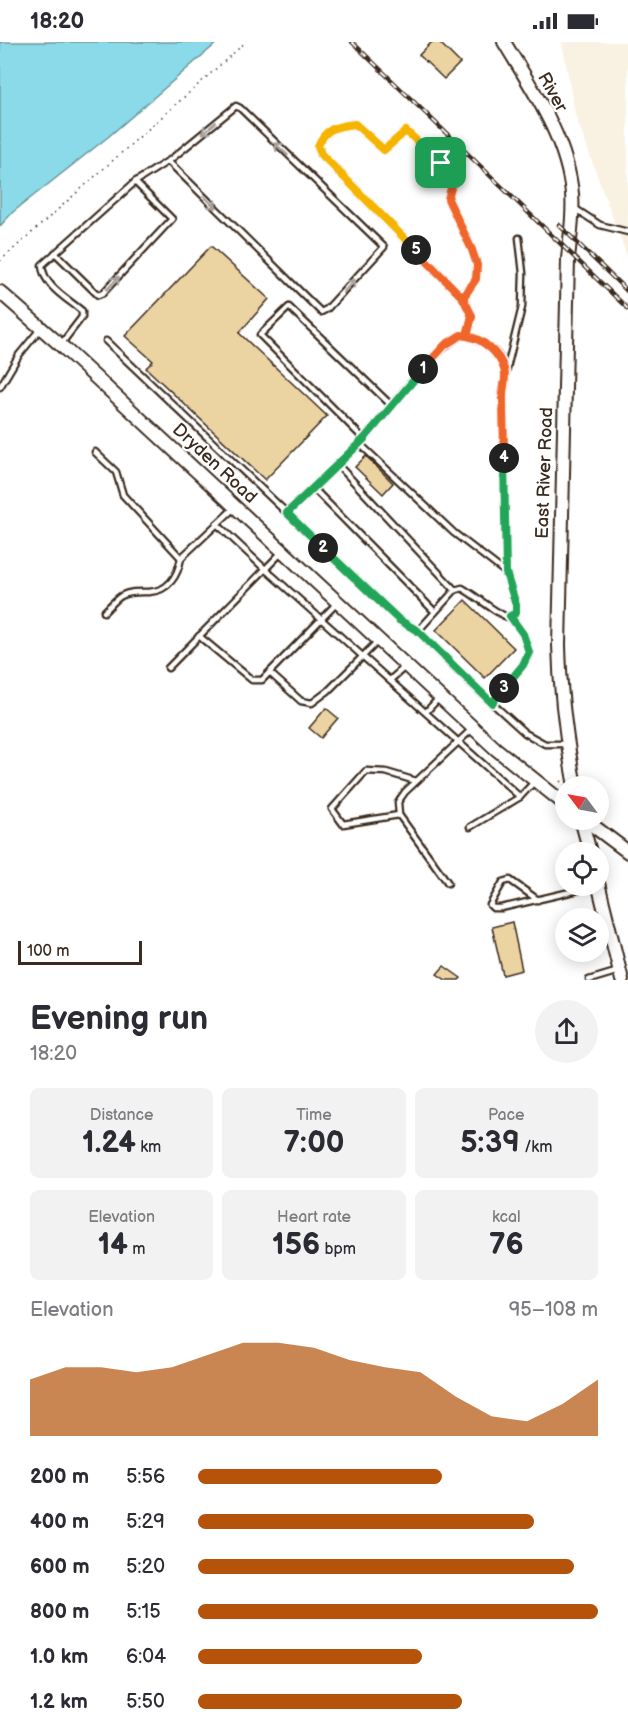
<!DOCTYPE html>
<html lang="en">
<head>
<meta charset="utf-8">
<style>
  :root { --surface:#fff; --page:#f2f2f3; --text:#2b2b33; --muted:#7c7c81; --accent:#b45309 }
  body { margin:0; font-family:"Balsamiq Sans",sans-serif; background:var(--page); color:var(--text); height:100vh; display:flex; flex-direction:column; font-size:22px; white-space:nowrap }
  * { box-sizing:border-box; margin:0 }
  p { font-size:20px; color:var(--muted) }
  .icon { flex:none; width:33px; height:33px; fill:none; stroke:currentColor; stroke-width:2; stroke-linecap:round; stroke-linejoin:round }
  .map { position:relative; height:938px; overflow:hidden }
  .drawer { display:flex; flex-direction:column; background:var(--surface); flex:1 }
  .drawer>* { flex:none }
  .needle { width:39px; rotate:302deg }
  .tools { position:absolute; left:555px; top:734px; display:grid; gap:12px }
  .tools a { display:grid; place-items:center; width:54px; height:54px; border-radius:50%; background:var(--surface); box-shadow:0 3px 15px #0003; font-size:30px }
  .scale { position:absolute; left:18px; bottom:15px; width:124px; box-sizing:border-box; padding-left:6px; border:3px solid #3b2a1e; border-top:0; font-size:16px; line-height:21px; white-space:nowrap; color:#3b2a1e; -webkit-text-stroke:4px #fff; paint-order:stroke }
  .pin { position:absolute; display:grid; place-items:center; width:51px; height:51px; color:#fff; margin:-26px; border-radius:12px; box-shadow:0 3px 9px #0006 }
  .km { position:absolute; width:30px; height:30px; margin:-15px; border-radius:50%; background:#222; color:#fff; font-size:16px; line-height:30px; text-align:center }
  .round { display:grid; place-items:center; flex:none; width:63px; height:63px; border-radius:32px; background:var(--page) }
  .head { display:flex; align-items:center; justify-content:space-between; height:102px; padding:0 30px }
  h1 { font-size:33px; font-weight:700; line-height:45px }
  .stats { display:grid; grid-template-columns:repeat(3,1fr); gap:9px; height:102px; padding:6px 30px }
  .stats div { display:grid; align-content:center; border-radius:9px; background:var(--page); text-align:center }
  .stats b { font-size:30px; font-weight:700 }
  .stats small { font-size:16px; font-weight:400 }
  .stats p { font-size:16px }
  .chart { height:168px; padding:12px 30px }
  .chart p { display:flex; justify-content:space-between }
  .chart svg { width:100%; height:108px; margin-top:6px; fill:var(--accent); opacity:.7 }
  ul { padding:0 30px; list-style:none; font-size:20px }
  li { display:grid; grid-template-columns:96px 72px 1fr; align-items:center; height:45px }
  li i { height:15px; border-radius:8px; background:var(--accent) }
  .status { display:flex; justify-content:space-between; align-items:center; height:42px; padding:0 30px; background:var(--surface); direction:ltr }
  .status svg { height:16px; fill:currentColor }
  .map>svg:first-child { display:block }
  .built { fill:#f9f2e3 }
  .water { fill:#8bdae9; stroke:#6b9498; stroke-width:1.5 }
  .building { fill:#ecd4a2; stroke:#3b2a1e; stroke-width:1.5 }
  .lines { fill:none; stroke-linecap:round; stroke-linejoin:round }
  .lane-casing { stroke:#3b2a1e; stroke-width:9 }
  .secondary-casing { stroke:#3b2a1e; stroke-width:16 }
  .path { stroke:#3b2a1e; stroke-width:1.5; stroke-dasharray:1.5 4.5; stroke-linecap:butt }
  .lane { stroke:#fff; stroke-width:4.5 }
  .secondary { stroke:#fff; stroke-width:12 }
  .rail-casing { stroke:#3b2a1e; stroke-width:4.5 }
  .rail { stroke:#fff; stroke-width:2; stroke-dasharray:7; stroke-linecap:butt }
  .oneway { stroke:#a79f9a }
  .split-1-casing { stroke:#fff; stroke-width:12 }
  .split-2-casing { stroke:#fff; stroke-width:12 }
  .split-3-casing { stroke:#fff; stroke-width:12 }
  .split-4-casing { stroke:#fff; stroke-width:12 }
  .split-5-casing { stroke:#fff; stroke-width:12 }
  .split-6-casing { stroke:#fff; stroke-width:12 }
  .split-7-casing { stroke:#fff; stroke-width:12 }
  .split-1 { stroke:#f0652b; stroke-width:8 }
  .split-2 { stroke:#22a559; stroke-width:8 }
  .split-3 { stroke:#22a559; stroke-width:8 }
  .split-4 { stroke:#22a559; stroke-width:8 }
  .split-5 { stroke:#f0652b; stroke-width:8 }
  .split-6 { stroke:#f5b400; stroke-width:8 }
  .split-7 { stroke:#f5b400; stroke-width:8 }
  .labels { text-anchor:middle; stroke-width:4.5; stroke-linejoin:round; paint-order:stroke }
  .street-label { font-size:18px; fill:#3b2a1e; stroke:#fff }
</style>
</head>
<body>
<div class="status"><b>18:20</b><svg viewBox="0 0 49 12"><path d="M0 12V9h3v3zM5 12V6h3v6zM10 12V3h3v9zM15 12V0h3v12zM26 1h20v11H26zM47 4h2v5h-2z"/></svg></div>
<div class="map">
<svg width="628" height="938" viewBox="0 0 628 938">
  <rect width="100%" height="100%" fill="#fff"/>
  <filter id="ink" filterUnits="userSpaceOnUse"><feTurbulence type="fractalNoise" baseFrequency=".0167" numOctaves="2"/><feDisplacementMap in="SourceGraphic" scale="12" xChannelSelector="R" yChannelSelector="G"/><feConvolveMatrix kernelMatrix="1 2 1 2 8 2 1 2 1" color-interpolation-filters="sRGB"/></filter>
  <g filter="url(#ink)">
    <polygon class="built" points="562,0 628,0 628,217 575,73"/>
    <polygon class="water" points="0,0 218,0 108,95 13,170 0,184"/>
    <g class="building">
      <polygon points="432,0 439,0 460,21 444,37 419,13"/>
      <polygon points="211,204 269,257 239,291 327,374 265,438 146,326 153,319 125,294"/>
      <polygon points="366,414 393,441 383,452 355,425"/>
      <polygon points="465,558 514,606 485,636 436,588"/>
      <polygon points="326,666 338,676 321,696 309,686"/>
      <polygon points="512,880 522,928 503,933 492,885"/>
      <polygon points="444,924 461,936 459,938 446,938 437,932"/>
    </g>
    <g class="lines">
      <g class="lane-casing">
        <g id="lane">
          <polyline points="574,166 600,183 628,190"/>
          <polyline points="55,211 98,253 103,251 172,177 135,140"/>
          <path d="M463 256 476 237 477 223 472 208 448 157 454 135 406 89 384 108 355 82C337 84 327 86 318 103L321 112 463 256 472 274 467 294"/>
          <polyline points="106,299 287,471"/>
          <path d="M62 301 82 275V269C68 257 43 244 42 223L135 140 168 119 170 118 236 64 240 66 384 205 327 267 321 270 168 119"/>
          <polyline points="506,330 522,265 523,231 519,196"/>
          <polyline points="0,345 19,313 41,286"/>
          <polyline points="364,397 260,293 289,265 391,363"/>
          <polyline points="359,401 454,491 506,531"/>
          <polyline points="95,410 116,430 123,453 181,516 233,467"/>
          <polyline points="337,422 455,548"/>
          <polyline points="313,446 434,569"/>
          <polyline points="217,482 265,527 520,755 535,739"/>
          <path d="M104 570C109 565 115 558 121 554 130 549 140 550 149 550 169 549 178 533 181 516"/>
          <path d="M510 574 507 575C491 568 478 555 462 546L455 548 418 589 481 651 525 691 545 702H567"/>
          <path d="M418 589 399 578 287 471C312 446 339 423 363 397 396 363 421 319 461 293 479 295 505 311 505 332 506 338 504 345 503 351L506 531 516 563V571L510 574"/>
          <polyline points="199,594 252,638 262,638 337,561"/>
          <polyline points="168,626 282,510"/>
          <polyline points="270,631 301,659 312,661 328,649 378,599"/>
          <polyline points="390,638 406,624"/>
          <polyline points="492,661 523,623 529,610 523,592 510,574"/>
          <polyline points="426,670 438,657"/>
          <polyline points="399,773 343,782 332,767 366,729 386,730 416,739"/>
          <polyline points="470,785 520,755"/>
          <polyline points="448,841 399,773 398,760 405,750 472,687"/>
          <polyline points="538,858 510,838 503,840 490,863 493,866 501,866 596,844"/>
          <polyline points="589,938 619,929"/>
        </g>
      </g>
      <g class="secondary-casing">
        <g id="secondary">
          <path d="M504 0C532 47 567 96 572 152 574 173 570 195 568 217L559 603C560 651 566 697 575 744"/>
          <polyline points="0,250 65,307 496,707 566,763"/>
          <polyline points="581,777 590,810"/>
          <polyline points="584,777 628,810"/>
          <polyline points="598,841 622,938"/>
        </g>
      </g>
      <g class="path">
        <polyline points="0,219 246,0"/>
        <polyline points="560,739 565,744"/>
      </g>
      <use href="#lane" class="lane"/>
      <use href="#secondary" class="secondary"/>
      <g class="rail-casing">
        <g id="rail">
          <polyline points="352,0 628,267"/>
          <polyline points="559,183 628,250"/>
        </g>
      </g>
      <use href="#rail" class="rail"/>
    </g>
    <defs><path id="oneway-shaft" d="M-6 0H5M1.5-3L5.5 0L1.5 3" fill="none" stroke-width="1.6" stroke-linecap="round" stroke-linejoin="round" transform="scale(1.5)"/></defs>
    <g class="oneway">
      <use href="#oneway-shaft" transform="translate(209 86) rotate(140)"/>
      <use href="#oneway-shaft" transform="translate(281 107) rotate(-137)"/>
      <use href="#oneway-shaft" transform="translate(210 160) rotate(44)"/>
      <use href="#oneway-shaft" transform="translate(113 241) rotate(-47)"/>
      <use href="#oneway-shaft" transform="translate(349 244) rotate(-48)"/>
    </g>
  </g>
  <g class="lines" filter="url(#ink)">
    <g class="split-1-casing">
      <polyline id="split-1" points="423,327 445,303 461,293 467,294 472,274 463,256 476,237 477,223 472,208 448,157 454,135 441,121"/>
    </g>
    <g class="split-2-casing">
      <polyline id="split-2" points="323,506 287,471 364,397 423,327"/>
    </g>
    <g class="split-3-casing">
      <polyline id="split-3" points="323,506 399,578 418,589 492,661 504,646"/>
    </g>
    <g class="split-4-casing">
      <polyline id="split-4" points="504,416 506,531 516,563 516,571 510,574 523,592 529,610 523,623 504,646"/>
    </g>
    <g class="split-5-casing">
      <path id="split-5" d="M416 208 463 256 472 274 467 294C483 297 499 311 504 327 507 335 503 345 503 354 503 375 504 395 504 416"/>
    </g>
    <g class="split-6-casing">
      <path id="split-6" d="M399 95 384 108 355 82C337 84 325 86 318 104L321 112 416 208"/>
    </g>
    <g class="split-7-casing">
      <polyline id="split-7" points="399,95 406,89 441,121"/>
    </g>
    <use href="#split-1" class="split-1"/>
    <use href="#split-2" class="split-2"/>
    <use href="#split-3" class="split-3"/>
    <use href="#split-4" class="split-4"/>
    <use href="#split-5" class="split-5"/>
    <use href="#split-6" class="split-6"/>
    <use href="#split-7" class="split-7"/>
  </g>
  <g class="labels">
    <g class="street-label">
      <text transform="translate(553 50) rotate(61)" y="6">River</text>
      <text transform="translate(215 421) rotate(43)" y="6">Dryden Road</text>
      <text transform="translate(544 431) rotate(-88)" y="6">East River Road</text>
    </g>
  </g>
</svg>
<div class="tools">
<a><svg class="needle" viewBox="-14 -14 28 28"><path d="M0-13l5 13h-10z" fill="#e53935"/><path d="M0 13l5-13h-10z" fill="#7c7c81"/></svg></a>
<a><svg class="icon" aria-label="locate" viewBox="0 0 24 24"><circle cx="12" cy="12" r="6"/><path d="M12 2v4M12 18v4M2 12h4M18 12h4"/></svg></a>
<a><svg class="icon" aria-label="layers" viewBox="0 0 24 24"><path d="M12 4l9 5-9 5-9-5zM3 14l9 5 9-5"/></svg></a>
</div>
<div class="scale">100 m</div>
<div class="pin" style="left:441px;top:121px;background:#1e9e55"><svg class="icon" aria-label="arrive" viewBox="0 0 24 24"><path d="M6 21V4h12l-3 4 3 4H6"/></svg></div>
<b class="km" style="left:423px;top:327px">1</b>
<b class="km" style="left:323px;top:506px">2</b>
<b class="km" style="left:504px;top:646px">3</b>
<b class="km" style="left:504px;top:416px">4</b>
<b class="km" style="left:416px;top:208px">5</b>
</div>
<section class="drawer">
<div class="head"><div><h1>Evening run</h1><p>18:20</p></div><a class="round"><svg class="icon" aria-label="share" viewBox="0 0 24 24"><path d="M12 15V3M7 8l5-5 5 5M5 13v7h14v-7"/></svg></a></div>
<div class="stats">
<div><p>Distance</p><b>1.24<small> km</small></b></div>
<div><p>Time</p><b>7:00</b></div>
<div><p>Pace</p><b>5:39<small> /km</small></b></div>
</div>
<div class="stats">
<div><p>Elevation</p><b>14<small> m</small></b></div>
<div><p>Heart rate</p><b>156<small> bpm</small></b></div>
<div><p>kcal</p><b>76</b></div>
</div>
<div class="chart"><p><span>Elevation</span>95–108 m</p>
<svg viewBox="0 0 160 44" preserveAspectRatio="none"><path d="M0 44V21L10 16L20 16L30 18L40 16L50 11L60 6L70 6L80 8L90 13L100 16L110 18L120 28L130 36L140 38L150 31L160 21V44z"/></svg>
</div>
<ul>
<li><b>200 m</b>5:56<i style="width:61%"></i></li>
<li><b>400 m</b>5:29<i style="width:84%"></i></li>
<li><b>600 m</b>5:20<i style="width:94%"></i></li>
<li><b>800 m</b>5:15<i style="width:100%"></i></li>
<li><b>1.0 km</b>6:04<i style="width:56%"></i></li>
<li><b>1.2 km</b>5:50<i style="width:66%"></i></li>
</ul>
</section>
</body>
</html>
